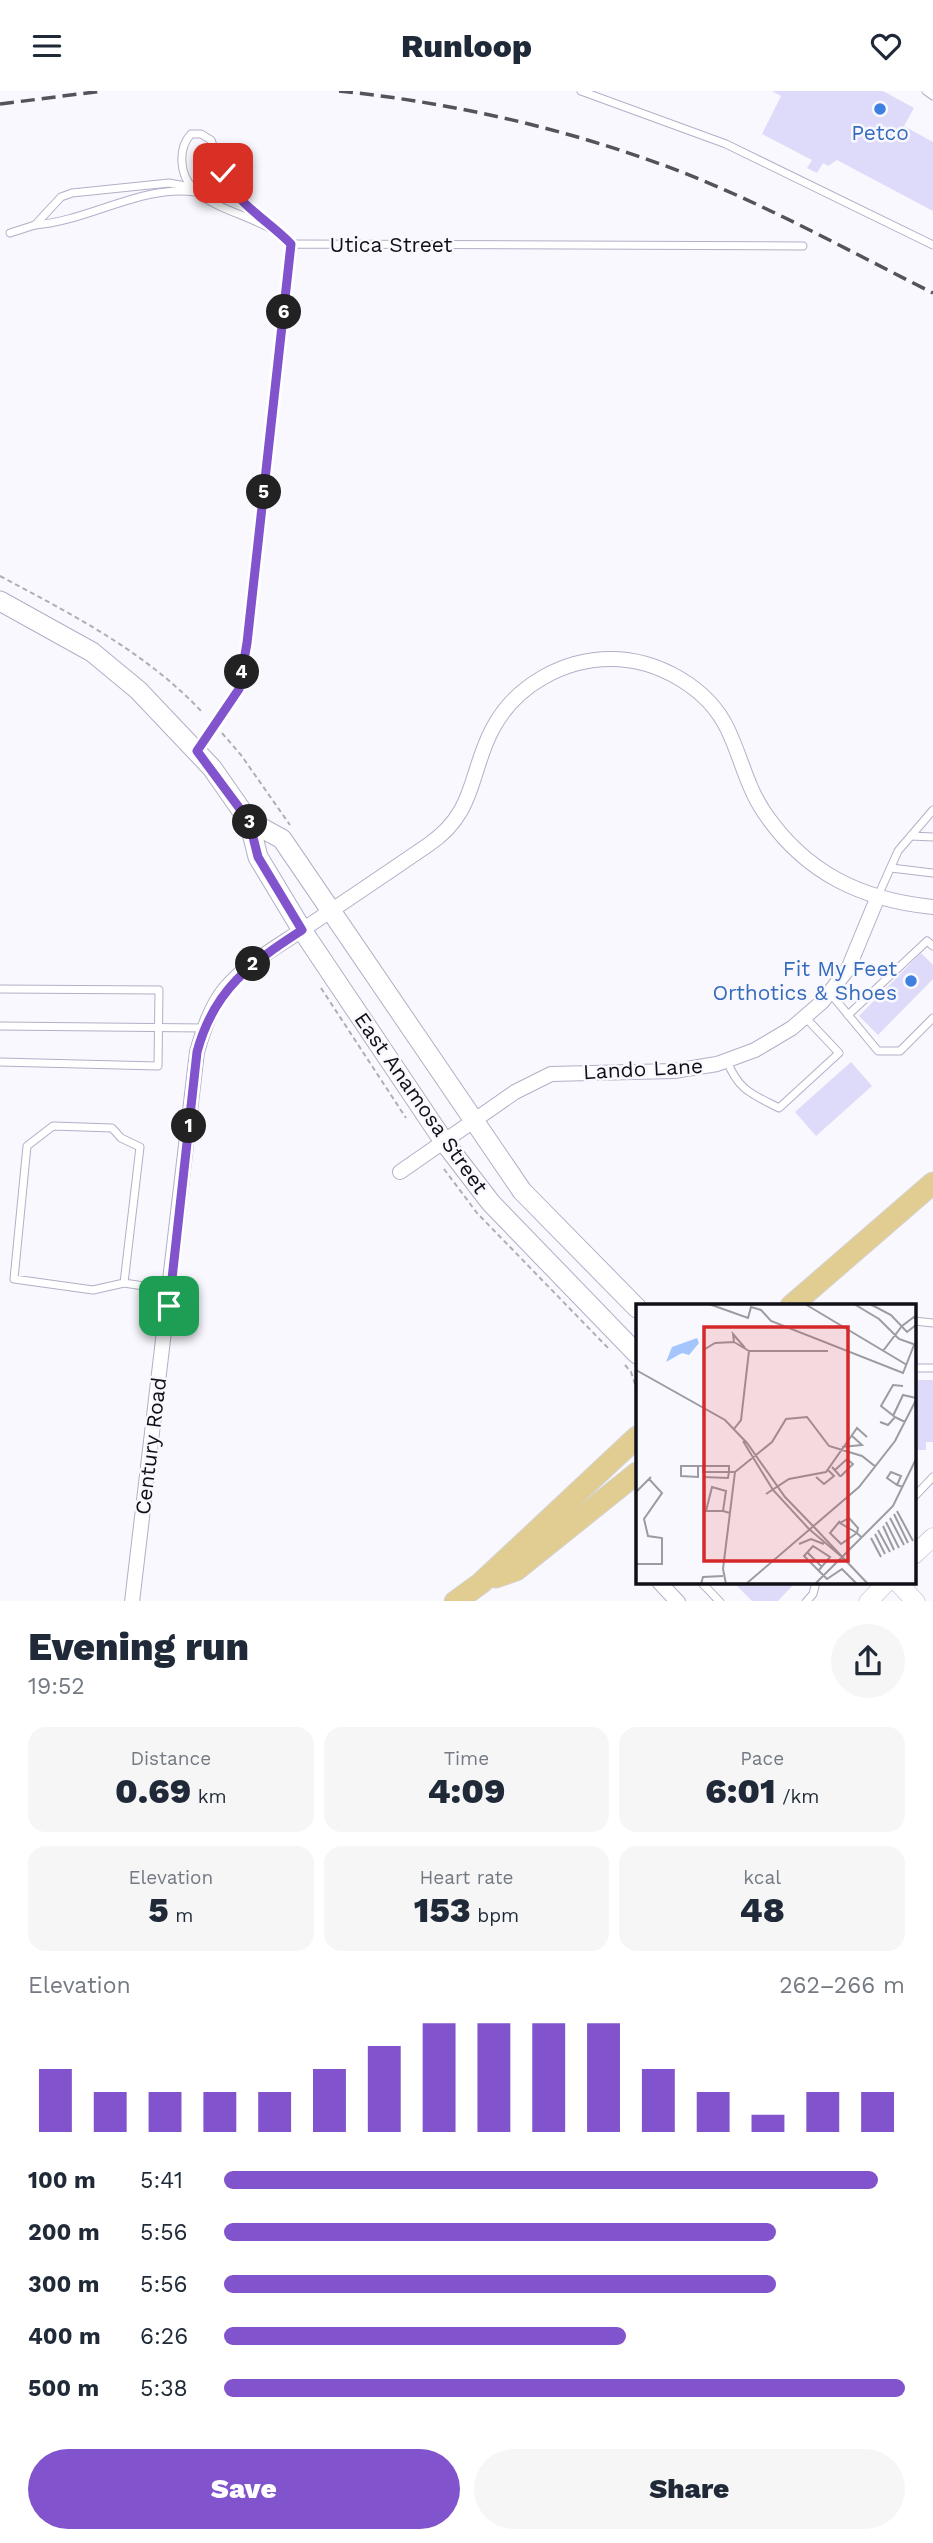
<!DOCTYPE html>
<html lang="en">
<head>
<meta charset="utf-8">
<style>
  :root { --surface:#fff; --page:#f6f6f7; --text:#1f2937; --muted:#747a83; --accent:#8153cc }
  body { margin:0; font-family:"Work Sans",sans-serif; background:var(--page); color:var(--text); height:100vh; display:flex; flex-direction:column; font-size:26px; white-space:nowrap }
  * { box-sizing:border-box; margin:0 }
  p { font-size:23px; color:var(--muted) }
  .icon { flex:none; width:38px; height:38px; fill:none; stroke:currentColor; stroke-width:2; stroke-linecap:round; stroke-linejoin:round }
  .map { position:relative; height:1510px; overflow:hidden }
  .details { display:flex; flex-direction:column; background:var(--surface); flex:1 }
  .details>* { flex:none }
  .pin { position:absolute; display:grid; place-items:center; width:60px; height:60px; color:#fff; margin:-30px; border-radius:14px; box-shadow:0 4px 10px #0006 }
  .km { position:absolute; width:35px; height:35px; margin:-18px; border-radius:50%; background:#222; color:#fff; font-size:19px; line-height:35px; text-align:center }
  .round { display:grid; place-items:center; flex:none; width:74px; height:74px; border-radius:37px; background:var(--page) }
  .headline { display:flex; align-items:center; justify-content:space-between; height:119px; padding:0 28px }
  h1 { font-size:38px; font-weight:800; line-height:52px }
  .stats { display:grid; grid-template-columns:repeat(3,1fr); gap:10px; height:119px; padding:7px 28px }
  .stats div { display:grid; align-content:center; border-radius:18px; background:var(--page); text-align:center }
  .stats b { font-size:35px; font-weight:800 }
  .stats small { font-size:19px; font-weight:400 }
  .stats p { font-size:19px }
  .chart { height:196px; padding:14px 28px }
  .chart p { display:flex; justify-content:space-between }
  .chart svg { width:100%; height:126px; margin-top:7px; stroke:var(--accent); stroke-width:6 }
  .cta { display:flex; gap:14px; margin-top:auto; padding:14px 28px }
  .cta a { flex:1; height:80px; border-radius:42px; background:var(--accent); color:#fff; font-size:28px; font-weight:800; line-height:80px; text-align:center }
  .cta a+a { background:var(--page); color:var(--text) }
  ul { padding:0 28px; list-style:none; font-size:23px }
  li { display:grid; grid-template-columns:112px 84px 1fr; align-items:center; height:52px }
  li i { height:18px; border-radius:9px; background:var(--accent) }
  header { display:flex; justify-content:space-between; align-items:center; height:91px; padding:0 28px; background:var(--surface); font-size:32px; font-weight:800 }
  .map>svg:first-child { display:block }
  .building { fill:#dedaf9 }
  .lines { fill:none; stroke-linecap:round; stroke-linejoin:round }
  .service-casing { stroke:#b2afc7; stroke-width:9 }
  .minor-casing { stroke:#b2afc7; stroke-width:16 }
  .tertiary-casing { stroke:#b2afc7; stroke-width:19 }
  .secondary-casing { stroke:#b2afc7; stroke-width:21 }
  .primary-casing { stroke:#d4d4d5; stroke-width:23 }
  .path { stroke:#afaeb4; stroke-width:2; stroke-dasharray:5 3.5; stroke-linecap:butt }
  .service { stroke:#fff; stroke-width:7 }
  .minor { stroke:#fff; stroke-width:14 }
  .tertiary { stroke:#fff; stroke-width:18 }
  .secondary { stroke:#fff; stroke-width:19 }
  .primary { stroke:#e1cd92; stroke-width:21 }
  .rail { stroke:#54535b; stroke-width:3.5; stroke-dasharray:14 7; stroke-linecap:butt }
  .route-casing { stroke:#fff; stroke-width:14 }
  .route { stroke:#8153cc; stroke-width:9 }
  .shop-dot { fill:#3f7fe0; stroke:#f9f8fe; stroke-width:2.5 }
  .labels { text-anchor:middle; stroke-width:5; stroke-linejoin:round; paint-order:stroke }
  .shop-label { font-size:21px; fill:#366cbe; stroke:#f9f8fe }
  .street-label { font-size:21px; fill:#111018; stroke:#f9f8fe }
  .inset-road { fill:none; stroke:#9c9ba2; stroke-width:2 }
  .view { fill:#d62828; fill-opacity:0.15; stroke:#d62828; stroke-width:3.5 }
  .inset-edge { fill:none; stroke:#111018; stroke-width:3.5 }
</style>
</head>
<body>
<header><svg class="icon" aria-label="menu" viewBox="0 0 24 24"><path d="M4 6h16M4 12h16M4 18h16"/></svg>Runloop<svg class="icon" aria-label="heart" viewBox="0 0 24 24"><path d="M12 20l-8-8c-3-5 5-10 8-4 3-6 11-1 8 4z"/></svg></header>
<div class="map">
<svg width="933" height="1511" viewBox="0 0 933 1511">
  <rect width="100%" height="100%" fill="#f9f8fe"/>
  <g class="building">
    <polygon points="772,0 883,0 914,17 904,35 933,51 933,120 837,69 828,75 823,72 817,82 807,77 812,69 762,43 781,5"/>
    <polygon points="921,862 933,874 933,888 878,944 859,925"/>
    <polygon points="851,971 872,995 816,1045 795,1021"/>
    <polygon points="914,1267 918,1267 918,1289 933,1289 933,1351 926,1351 926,1359 914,1359"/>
    <polygon points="733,1491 796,1491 777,1511 753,1511"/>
  </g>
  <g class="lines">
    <g class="service-casing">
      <g id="service">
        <polyline points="581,0 726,53 933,154"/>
        <polyline points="926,0 933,5"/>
        <path d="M263 132 228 93 211 49 201 43H191C178 57 179 83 193 97 218 123 264 125 291 153"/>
        <path d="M35 134C89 130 143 93 196 101"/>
        <polyline points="10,142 35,134 61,106 72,102 169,92 191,96"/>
        <polyline points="197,660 239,598 247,552 291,153 803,155"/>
        <polyline points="911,745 933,746"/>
        <polyline points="891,777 933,782"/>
        <polyline points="877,807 898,760 933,719"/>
        <polyline points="0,898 159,899 158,975 0,971"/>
        <polyline points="830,902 878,960 900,960 933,927"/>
        <polyline points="848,924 927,850 933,855"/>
        <polyline points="0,935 204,937"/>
        <path d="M727 970C739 1000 752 1003 779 1017L839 962 805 926"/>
        <polyline points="124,1192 93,1199 14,1188 27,1055 53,1035 112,1037 121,1047 140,1056 124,1192 170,1199"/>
        <polyline points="914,1230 933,1232"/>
        <polyline points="914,1277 933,1277"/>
        <polyline points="914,1406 933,1386"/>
        <polyline points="701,1491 720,1511"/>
        <polyline points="806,1511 813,1503 816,1491"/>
      </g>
    </g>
    <g class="minor-casing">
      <g id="minor">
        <polyline points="400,1081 515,1001 551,983 674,980 717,973 755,959 792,937 822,911 848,878 877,808"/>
        <polyline points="659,1491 678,1511"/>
        <path d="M132 1511 197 961C203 940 211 915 225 898 247 872 277 856 305 837 346 810 387 782 428 754 477 721 469 681 493 637 516 594 564 568 611 568 657 568 708 596 728 639 741 666 747 696 764 721 805 782 862 809 933 816"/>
      </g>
    </g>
    <g class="tertiary-casing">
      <g id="tertiary">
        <polyline points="914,1464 933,1446"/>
        <polyline points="897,1491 916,1511"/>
        <polyline points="868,1511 887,1491"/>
      </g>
    </g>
    <g class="secondary-casing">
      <g id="secondary">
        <polyline points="0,510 92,561 138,599 212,677 249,730 258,766 302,839 445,1052 491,1112 637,1263"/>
        <polyline points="249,730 282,748 522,1100 637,1217"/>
      </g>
    </g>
    <g class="primary-casing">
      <g id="primary">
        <polyline points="791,1215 933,1092"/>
        <polyline points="496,1486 516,1479 637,1382"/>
        <polyline points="455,1511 481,1492 637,1346"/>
      </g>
    </g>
    <g class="path">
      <path d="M0 485C73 524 146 561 203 622"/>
      <polyline points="222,642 241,664 290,734"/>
      <polyline points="321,897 406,1027"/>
      <polyline points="444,1078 477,1122 609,1258"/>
      <polyline points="625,1274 631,1281 637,1299"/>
    </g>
    <use href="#service" class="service"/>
    <use href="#minor" class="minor"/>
    <use href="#tertiary" class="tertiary"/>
    <use href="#secondary" class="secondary"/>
    <use href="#primary" class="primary"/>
    <g class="rail">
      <path d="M339 0C455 12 569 38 679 80 767 114 849 160 933 202"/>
      <polyline points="0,13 103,0"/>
    </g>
  </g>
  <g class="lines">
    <g class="route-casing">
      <path id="route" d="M169 1215 197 961C214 898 250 873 302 839L258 766 249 730 197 660 239 598 247 552 291 153C268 129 237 114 223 82"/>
    </g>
    <use href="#route" class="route"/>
  </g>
  <g class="shop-dot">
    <circle cx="880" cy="18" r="7"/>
    <circle cx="911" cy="890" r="7"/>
  </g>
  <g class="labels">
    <g class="shop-label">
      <text x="880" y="49">Petco</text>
      <text x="897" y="885" text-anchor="end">Fit My Feet<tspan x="897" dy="24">Orthotics &amp; Shoes</tspan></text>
    </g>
    <g class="street-label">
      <text x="391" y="161">Utica Street</text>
      <text transform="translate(643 978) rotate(-3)" y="7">Lando Lane</text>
      <text transform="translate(421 1012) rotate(55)" y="7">East Anamosa Street</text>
      <text transform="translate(151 1355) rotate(-83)" y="7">Century Road</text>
    </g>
  </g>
  <g transform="translate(636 1213)">
    <rect width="280" height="280" fill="#f9f8fe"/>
    <path d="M61 34 63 39 53 51 46 49 30 58 36 43Z" fill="#a4c6fd"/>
    <path class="inset-road" d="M73 0 112 14 115 3 125 6 135 17 267 69 278 41M169 0 271 61M218 0 243 15 263 35 280 41M234 0 255 11 271 28 280 21M109 44 97 30 98 38 113 47M69 45 79 39 98 38M247 47 266 22 278 13 280 16M0 66 89 116 111 139 149 193 177 222M257 112 267 91 280 94M259 113 245 102 257 81 267 82M244 118 252 121 259 113 269 118M98 125 105 116 113 47H192M107 137 137 186 173 225M206 143 226 141 215 131M62 162V173L45 172V162H67V168H99M67 162H93V168L92 174 67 173M196 163 204 172H205L217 160 211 155 199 166M180 173 188 180 198 172 192 166M261 181 251 174 255 168 265 172 261 181 267 183M0 188 15 173M130 190 153 175 190 168 221 124 231 133M87 207H70L76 183 90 187 87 207 94 209M261 207 277 237M258 210 272 239M213 214 222 224 221 229 204 219ZM254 214 268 241M204 217 194 229 205 240 221 229 226 234M250 218 263 244M177 222 232 280M247 222 258 246M173 225 206 253M242 226 254 248M239 230 249 250M235 234 245 253M163 240 175 235 188 240M171 248 186 263M0 260H26V234L12 232 8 215 26 189 13 175M183 266 194 253 177 242 168 252 191 275 206 265 221 280M65 280 67 273 87 272M90 280 87 265 99 168 136 138 150 115 171 113 193 142 226 152 240 163M110 280 223 183 259 137 280 96M179 280 257 202 280 155"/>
    <path class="view" d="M68 23H212V257H68Z"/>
    <rect width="280" height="280" class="inset-edge"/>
  </g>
</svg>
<div class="pin" style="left:169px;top:1215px;background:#1e9e55"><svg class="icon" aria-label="arrive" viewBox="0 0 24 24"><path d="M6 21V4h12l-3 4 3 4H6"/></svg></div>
<div class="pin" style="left:223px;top:82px;background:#d93025"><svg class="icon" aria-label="check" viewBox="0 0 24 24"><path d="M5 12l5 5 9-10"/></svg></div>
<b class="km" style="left:189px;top:1035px">1</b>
<b class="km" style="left:253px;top:873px">2</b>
<b class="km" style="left:250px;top:731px">3</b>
<b class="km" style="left:242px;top:581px">4</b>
<b class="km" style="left:264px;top:401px">5</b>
<b class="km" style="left:284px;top:221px">6</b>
</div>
<section class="details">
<div class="headline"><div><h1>Evening run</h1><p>19:52</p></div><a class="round"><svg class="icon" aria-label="share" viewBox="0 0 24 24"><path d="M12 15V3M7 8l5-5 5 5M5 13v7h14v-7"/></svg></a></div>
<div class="stats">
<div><p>Distance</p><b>0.69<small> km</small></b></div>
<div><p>Time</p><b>4:09</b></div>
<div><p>Pace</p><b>6:01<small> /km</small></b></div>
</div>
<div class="stats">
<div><p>Elevation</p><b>5<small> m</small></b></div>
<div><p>Heart rate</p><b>153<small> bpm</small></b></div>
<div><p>kcal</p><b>48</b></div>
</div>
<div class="chart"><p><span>Elevation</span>262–266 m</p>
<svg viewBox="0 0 160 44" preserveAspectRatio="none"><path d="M5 44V22M15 44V30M25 44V30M35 44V30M45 44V30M55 44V22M65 44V14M75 44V6M85 44V6M95 44V6M105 44V6M115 44V22M125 44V30M135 44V38M145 44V30M155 44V30"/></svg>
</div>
<ul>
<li><b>100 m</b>5:41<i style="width:96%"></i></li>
<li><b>200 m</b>5:56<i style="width:81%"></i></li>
<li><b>300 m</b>5:56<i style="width:81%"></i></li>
<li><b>400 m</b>6:26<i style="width:59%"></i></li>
<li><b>500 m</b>5:38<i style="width:100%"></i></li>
</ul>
<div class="cta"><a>Save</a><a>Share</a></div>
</section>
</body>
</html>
